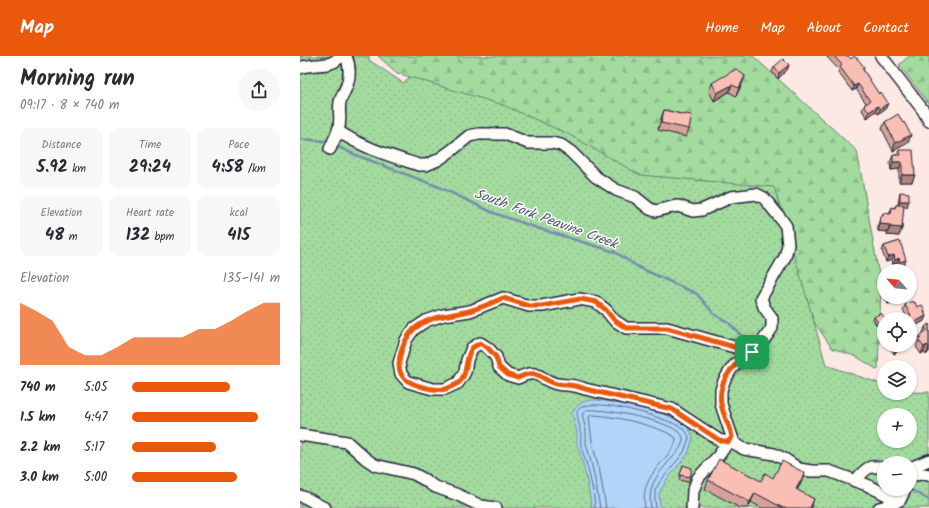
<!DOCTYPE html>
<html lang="en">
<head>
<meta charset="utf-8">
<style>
  :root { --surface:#fff; --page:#f7f7f7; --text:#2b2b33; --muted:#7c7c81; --accent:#ea580c }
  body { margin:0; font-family:Kalam,sans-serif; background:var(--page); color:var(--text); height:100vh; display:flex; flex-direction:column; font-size:15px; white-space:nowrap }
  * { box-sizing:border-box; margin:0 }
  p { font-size:13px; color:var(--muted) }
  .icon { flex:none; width:22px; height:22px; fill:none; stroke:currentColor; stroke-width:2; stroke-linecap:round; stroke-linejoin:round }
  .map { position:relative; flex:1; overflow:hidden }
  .side { display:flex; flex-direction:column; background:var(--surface); width:300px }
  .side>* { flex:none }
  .needle { width:26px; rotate:297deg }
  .fabs { position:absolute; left:577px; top:208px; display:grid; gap:8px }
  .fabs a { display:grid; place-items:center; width:40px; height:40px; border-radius:50%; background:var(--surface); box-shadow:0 1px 3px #0004; font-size:20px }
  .pin { position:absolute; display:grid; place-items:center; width:34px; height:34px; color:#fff; margin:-17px; border-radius:8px; box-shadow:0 2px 6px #0006 }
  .round { display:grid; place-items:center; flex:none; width:42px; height:42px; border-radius:21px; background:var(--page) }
  .head { display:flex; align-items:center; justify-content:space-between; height:68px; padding:0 20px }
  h1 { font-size:22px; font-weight:700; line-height:30px }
  .stats { display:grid; grid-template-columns:repeat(3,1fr); gap:6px; height:68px; padding:4px 20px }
  .stats div { display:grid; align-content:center; border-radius:10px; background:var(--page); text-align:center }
  .stats b { font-size:17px; font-weight:700 }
  .stats small { font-size:11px; font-weight:400 }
  .stats p { font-size:11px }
  .chart { height:112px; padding:8px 20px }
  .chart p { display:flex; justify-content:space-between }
  .chart svg { width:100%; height:72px; margin-top:4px; fill:var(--accent); opacity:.7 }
  ul { padding:0 20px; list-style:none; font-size:13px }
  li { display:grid; grid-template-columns:64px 48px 1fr; align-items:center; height:30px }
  li i { height:10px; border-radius:5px; background:var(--accent) }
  header { display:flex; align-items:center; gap:24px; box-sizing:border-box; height:56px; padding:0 20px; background:var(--accent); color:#fff }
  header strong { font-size:19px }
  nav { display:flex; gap:22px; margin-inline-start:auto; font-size:14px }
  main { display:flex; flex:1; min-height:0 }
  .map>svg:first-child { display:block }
  .grass { fill:url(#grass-dots); stroke:#627e6d; fill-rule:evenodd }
  .forest { fill:url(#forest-firs); stroke:#627e6d }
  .water { fill:#b0d5f9; stroke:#778dad }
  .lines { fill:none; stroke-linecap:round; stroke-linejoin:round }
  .shore { stroke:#5b6a87; stroke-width:1 }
  .stream { stroke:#778dad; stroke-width:2.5 }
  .minor-casing { stroke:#22223b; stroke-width:14 }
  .minor { stroke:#fdfcf7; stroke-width:11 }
  .wall { fill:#d6a39b; stroke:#22223b }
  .shaded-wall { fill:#ae857e; stroke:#22223b }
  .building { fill:#f9beb4; stroke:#22223b }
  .route-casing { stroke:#fff; stroke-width:8 }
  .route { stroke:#ea580c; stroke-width:5 }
  .labels { text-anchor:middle; stroke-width:3; stroke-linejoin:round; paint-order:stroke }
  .water-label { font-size:14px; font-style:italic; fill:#4d5874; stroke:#fdfcf7 }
</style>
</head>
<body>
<header>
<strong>Map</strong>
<nav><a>Home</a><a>Map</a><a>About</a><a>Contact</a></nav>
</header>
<main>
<section class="side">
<div class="head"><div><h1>Morning run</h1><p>09:17 · 8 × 740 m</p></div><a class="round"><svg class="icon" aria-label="share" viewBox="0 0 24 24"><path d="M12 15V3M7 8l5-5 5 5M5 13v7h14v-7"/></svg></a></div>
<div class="stats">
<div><p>Distance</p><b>5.92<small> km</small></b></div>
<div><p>Time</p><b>29:24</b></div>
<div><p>Pace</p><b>4:58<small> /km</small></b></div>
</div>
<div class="stats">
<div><p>Elevation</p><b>48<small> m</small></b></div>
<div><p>Heart rate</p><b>132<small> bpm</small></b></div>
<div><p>kcal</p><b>415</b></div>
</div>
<div class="chart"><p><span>Elevation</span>135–141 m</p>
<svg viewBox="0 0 160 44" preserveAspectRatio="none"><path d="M0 44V6L10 11L20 17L30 33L40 38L50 38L60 33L70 27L80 27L90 27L100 27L110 22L120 22L130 17L140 11L150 6L160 6V44z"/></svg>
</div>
<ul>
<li><b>740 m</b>5:05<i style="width:66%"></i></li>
<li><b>1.5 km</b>4:47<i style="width:85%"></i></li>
<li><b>2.2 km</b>5:17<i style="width:57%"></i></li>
<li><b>3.0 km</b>5:00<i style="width:71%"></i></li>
</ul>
</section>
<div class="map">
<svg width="629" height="452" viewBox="0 0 629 452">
  <defs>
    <pattern id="grass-dots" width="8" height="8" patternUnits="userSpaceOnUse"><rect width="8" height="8" fill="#a3db9f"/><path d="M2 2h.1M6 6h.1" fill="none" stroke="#8cbc8a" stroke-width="1.8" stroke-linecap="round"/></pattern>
    <pattern id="forest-firs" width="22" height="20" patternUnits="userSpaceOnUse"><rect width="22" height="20" fill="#a3db9f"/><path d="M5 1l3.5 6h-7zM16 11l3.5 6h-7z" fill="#8cbc8a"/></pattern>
  </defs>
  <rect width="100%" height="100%" fill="#fce9e3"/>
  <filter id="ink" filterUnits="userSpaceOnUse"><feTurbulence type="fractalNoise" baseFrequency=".025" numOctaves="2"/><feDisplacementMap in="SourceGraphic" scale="8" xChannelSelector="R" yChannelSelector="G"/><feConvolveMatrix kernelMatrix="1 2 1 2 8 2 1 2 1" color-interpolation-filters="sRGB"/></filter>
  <g filter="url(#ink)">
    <path class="grass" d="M0 0H69V4L103 27 132 0 498 73 569 220 514 266 526 309 584 329V337L629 336V452H0ZM584 359H610V385H584ZM584 407H610V433H584Z"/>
    <g class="forest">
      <polygon points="78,0 453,0 557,95 581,230 578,314 557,301 532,292 514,266 474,131 340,119 268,78 203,49 97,17"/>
      <polygon points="609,0 629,0 629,48 599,9"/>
    </g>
    <path class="water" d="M297 344C320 347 370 355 387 370 390 373 391 378 393 381L388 398 367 423 359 437 360 452H292L286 420 280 396 277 389V376L272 357C279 346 285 344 297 344Z"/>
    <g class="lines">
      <g class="shore">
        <path d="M295 452C294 432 287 409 281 390 280 385 282 379 280 375 280 371 277 360 277 357 279 335 374 363 385 374 387 376 388 379 389 382L384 396 359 427 355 435V444L356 452"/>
        <path d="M300 452 294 418 286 387V375L282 358 287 354C301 352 384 366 383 383 383 390 377 396 373 401 358 418 347 428 351 452"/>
        <path d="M306 452 300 417 292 386 289 361 291 359C310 359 361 370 376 382 376 390 371 394 366 401 352 417 341 430 345 452"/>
      </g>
      <g class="stream">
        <polyline points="0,83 25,85 30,87"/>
        <polyline points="36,90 56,99 139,131 194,157 237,172 315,196 338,211 397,238 414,258 429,267 445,283"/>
        <polyline points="576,417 584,421"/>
        <polyline points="610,433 629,444"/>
      </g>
      <g class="minor-casing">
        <g id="minor">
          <path d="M46 0C51 12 50 23 45 34 43 38 41 42 40 46 38 57 42 64 38 75 63 92 91 100 119 109H126L138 104 152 94 169 80 179 78H205L228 87H252L261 89 271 96 296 121 316 134 335 141 350 153 356 155 372 151 378 150 393 155 402 154 431 141 456 138 464 142 481 163 486 170 488 189 485 201 461 242 464 251 472 262V272L463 285 452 296 441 303 432 312 424 325 421 334V348L434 387 444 393 474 398 486 404 499 413 511 415H529L567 429 587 439 592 444 591 449 579 452"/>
          <polyline points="581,0 623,54 629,65"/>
          <path d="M0 12C13 6 32 13 40 0"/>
          <polyline points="30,93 38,75"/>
          <polyline points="0,379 47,386 66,403 75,409 114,418 125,424 133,430 158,439 181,450 196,452"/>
          <path d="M432 381 428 386 419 384 372 353 285 333C273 328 268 330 257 328 239 324 239 311 218 322L208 319 199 311 196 301 188 292 180 287 172 292 167 304 165 316 158 327 145 333H133L108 326 101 318 99 307 102 298 106 284 114 273 126 265 143 259 170 255 203 242 229 250H242L279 243 296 246 306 254 314 264 326 272H367L452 296"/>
          <polyline points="610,412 629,404"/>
          <polyline points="610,422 613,419 623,418 629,419"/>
          <path d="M555 425C565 414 568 407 584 413"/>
          <path d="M0 440C9 442 16 449 25 452"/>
          <polyline points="591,449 600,444 605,433"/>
          <polyline points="392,452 393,435 398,422 419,399 428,386"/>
        </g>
      </g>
      <use href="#minor" class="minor"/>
    </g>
    <g class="wall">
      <polygon points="526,0 548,0 551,3 564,11 563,13 586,52 578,58 576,55 567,62 562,54 564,49 566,47 556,33 552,35 538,16 539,14"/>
      <polygon points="489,9 487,14 478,23 472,16 474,11"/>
      <polygon points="445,20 436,40 429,36 414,45 409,35 412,27"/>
      <polygon points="364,54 385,59 389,73 386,81 358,74 361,62"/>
      <polygon points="585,66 603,67 608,87 593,95 582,73"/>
      <polygon points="599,94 615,119 612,126 599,126 599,113 591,114 590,107 593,99 597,99"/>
      <polygon points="600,136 607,151 603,150 602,172 599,180 587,179 588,176 578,175 578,168 581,160 582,160 583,157 589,158 592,151 594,152 596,149 598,149 599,141"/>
      <polygon points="600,185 604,209 598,211 597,207 593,209 592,204 586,206 582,195 584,190"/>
      <polygon points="584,219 584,240 579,228 582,220"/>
      <polygon points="585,241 603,241 602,243 588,248"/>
      <polygon points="613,247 617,251 625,255 624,265 611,272 610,271 610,263 608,263 603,254 605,249"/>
      <polygon points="574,261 584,263 584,266 577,270 573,263"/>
      <polygon points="629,268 629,296 626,299 624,296 621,298 616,291 620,280 623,277 625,271"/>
      <polygon points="590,289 600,289 601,293 594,298 590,291"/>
      <polygon points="383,409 390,421 388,426 379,424"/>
      <polygon points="473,422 501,427 497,434 514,443 511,452 462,452 451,446 448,452 440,452 405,433 408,424 461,425"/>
    </g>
    <g class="shaded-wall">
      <polygon points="489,9 487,14 478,23 479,17"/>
      <polygon points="445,20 442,28 436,40 439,32"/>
      <polygon points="558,28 556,33 552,35 554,30"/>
      <polygon points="432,29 429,36 414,45 417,37"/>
      <polygon points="588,47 586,52 578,58 580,53"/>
      <polygon points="578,50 576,55 567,62 569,56"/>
      <polygon points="611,79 608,87 593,95 595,87"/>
      <polygon points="593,106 602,106 599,113 591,114"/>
      <polygon points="602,119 615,119 612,126 599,126"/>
      <polygon points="600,145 609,145 607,151 598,150"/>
      <polygon points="580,168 590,169 588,176 578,175"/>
      <polygon points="590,171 602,172 599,180 587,179"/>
      <polygon points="594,199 592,204 586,206 588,201"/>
      <polygon points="599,202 597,207 593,209 595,204"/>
      <polygon points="606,204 604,209 598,211 600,206"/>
      <polygon points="590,241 603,241 602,243 588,248"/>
      <polygon points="626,260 624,265 611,272 613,267"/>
      <polygon points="584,264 584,266 577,270 578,267"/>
      <polygon points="627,289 624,296 621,298 624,291"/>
      <polygon points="602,291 601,293 594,298 595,295"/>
      <polygon points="629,291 629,296 626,299"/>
      <polygon points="505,417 501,427 492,443 496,433"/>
      <polygon points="455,437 451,446 448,452 450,446"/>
    </g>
    <g class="building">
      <polygon points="534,0 548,0 551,3 554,0 556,2 557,2 564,11 562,12 579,38 581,36 588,47 580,53 578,50 569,56 564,49 570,45 558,28 554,30 540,11 542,9"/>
      <polygon points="483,3 489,9 479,17 474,11"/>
      <polygon points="436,13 445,20 439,32 432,29 417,37 412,27"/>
      <polygon points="364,54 385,59 385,58 392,59 389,73 361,67"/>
      <polygon points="598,58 603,67 604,66 611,79 595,87 585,66"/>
      <polygon points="599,94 613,94 615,119 602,119 602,106 593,106 593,99 601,99"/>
      <polygon points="600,136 609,137 609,145 600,145"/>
      <polygon points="596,149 604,149 602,172 590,171 590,169 580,168 581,160 583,160 583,157 591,158 592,151 595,152"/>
      <polygon points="600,185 606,204 600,206 599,202 595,204 594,199 588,201 584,190"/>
      <polygon points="604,211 606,215 594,215"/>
      <polygon points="584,219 584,225 582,220"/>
      <polygon points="612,245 613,247 615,246 617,251 622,249 625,255 624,256 626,260 613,267 609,260 611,259 605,249"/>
      <polygon points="581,257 585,263 578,267 574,261"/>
      <polygon points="629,268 629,291 627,289 624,291 618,284 621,282 620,280 627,274 625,271"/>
      <polygon points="591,289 600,289 602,291 595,295"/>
      <polygon points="419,403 461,425 465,417 473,422 482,405 505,417 496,433 514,443 510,452 483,452 455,437 450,446 408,424"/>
      <polygon points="383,409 392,412 390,421 380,419"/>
    </g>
  </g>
  <g class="lines" filter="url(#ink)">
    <g class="route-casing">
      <path id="route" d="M203 242 229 250H242L280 243 296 246 306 254 314 264 326 272H367L452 296C434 307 417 325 421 348 423 359 430 370 432 381L428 386 419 384 372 353 285 333C273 328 268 330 257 328 239 324 239 311 218 322L208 319 199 311 196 301 188 292 180 287C178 289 174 290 172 292 164 302 169 320 157 328 154 329 149 332 146 333 134 335 106 329 101 318 95 305 104 283 114 273 130 259 150 260 169 255 180 252 192 247 203 242Z"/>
    </g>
    <use href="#route" class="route"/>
  </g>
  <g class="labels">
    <g class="water-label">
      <text transform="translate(246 162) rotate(20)" y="5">South Fork Peavine Creek</text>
    </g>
  </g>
</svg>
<div class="fabs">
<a><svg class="needle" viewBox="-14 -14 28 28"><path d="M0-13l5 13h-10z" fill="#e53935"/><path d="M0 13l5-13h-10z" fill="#7c7c81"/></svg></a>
<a><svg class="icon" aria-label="locate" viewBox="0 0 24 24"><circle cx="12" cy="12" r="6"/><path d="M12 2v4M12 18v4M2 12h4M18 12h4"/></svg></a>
<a><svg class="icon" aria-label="layers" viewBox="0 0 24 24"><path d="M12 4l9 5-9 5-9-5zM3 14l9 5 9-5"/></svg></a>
<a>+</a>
<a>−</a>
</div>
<div class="pin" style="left:452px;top:296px;background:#1e9e55"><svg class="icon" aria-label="arrive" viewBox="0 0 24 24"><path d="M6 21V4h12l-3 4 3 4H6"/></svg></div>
</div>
</main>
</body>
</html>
